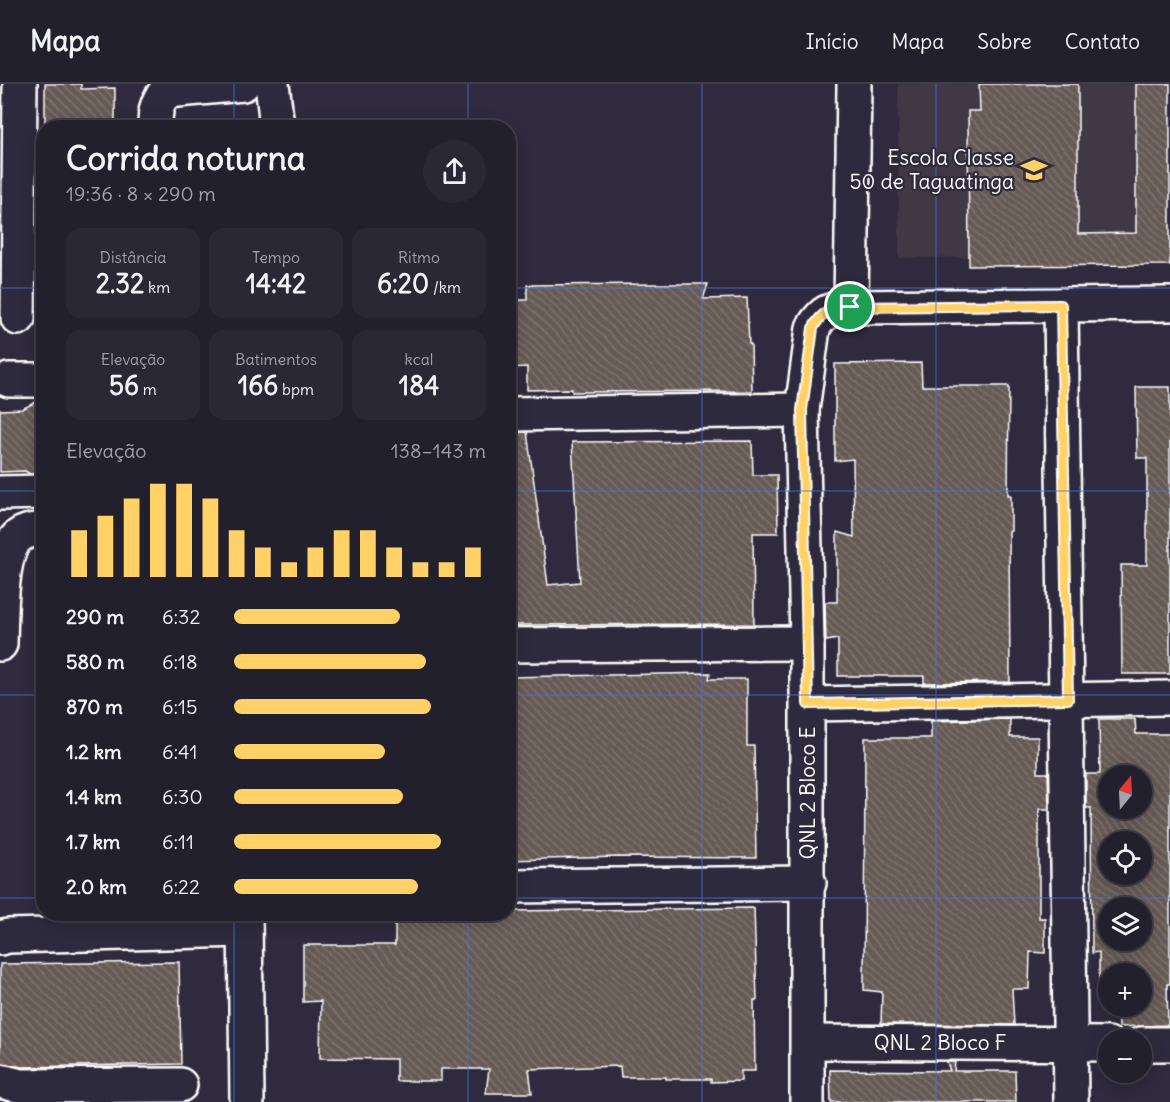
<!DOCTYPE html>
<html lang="pt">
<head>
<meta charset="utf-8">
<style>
  :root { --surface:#23202e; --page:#2b2836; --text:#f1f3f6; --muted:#a3a3aa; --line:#403e4a; --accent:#ffd166 }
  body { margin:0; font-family:Delius,sans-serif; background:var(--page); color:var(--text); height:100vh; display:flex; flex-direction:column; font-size:22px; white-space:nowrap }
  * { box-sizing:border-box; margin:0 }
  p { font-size:20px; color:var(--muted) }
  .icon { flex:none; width:33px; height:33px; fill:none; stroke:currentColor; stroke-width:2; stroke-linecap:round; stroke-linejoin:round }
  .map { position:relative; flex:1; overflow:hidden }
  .details { position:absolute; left:36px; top:36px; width:480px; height:801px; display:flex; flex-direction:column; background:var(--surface); border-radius:24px; box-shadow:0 3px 15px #0003,0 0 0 2px var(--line) }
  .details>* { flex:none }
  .needle { width:39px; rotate:18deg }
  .tools { position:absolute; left:1098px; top:681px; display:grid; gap:12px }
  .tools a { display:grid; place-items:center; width:54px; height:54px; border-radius:50%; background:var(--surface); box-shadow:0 3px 15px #0003,0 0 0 2px var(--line); font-size:30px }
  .pin { position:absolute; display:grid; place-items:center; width:51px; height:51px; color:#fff; margin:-26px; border:3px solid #fff; border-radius:50%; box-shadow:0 2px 6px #0007 }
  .round { display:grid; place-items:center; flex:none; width:63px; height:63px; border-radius:32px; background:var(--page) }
  .summary { display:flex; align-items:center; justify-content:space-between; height:102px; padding:0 30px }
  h1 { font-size:33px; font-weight:700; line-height:45px }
  .figures { display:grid; grid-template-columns:repeat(3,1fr); gap:9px; height:102px; padding:6px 30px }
  .figures div { display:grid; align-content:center; border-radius:15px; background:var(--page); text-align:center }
  .figures b { font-size:26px; font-weight:700 }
  .figures small { font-size:16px; font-weight:400 }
  .figures p { font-size:16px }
  .chart { height:168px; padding:12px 30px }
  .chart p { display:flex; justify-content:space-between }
  .chart svg { width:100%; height:108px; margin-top:6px; stroke:var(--accent); stroke-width:6 }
  ul { padding:0 30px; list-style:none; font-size:20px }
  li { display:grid; grid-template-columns:96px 72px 1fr; align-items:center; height:45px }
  li i { height:15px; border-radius:8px; background:var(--accent) }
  header { display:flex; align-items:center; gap:36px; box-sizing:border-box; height:84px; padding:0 30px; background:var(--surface); border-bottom:2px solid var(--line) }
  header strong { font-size:28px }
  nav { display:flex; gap:33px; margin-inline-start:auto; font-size:21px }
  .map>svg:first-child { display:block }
  .built { fill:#403844 }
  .building { fill:url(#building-back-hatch); stroke:#fff; stroke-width:1.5; fill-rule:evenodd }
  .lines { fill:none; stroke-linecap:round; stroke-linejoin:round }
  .minor-casing { stroke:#fff; stroke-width:38 }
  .minor { stroke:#2f2a3d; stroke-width:33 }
  .route-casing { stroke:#fff; stroke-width:12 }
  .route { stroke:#ffd166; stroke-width:8 }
  .grid { fill:none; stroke:#4a71e0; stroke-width:1.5; stroke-opacity:0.55 }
  .labels { text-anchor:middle; stroke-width:4.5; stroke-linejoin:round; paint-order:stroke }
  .poi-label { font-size:21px; fill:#fff; stroke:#2f2a3d; text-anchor:end }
  .street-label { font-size:21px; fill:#fff; stroke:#2f2a3d }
</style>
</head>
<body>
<header>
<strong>Mapa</strong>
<nav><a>Início</a><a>Mapa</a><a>Sobre</a><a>Contato</a></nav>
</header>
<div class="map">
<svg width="1170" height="1018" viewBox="0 0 1170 1018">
  <defs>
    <pattern id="building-back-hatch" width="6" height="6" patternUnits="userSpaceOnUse" patternTransform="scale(1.5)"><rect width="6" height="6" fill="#665a55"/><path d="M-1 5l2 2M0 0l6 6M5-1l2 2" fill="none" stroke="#7d736e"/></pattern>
  </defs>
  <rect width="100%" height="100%" fill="#2f2a3d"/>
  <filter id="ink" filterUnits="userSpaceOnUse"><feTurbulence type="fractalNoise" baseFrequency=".0167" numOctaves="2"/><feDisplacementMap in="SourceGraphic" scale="12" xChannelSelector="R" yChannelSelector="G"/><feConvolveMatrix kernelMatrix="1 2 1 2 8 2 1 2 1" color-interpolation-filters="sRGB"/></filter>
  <g filter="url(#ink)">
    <polygon class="built" points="898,0 1170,0 1170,172 899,174"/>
    <g class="building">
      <polygon points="45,0 81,0 81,5 115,4 115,44 45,44"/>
      <polygon points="979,0 1078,0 1078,150 1136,149 1136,0 1170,0 1170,181 969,182 968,27 980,27"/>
      <polygon points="661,200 708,200 703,215 747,214 749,260 751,260 752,307 572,308 572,305 527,306 527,283 508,284 508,216 527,216 527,201"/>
      <polygon points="921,279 922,302 1009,302 1008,411 1011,411 1011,447 1009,447 1010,598 924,599 924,592 838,592 838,555 826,557 825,518 837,518 837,448 854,453 853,375 835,377 835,280"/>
      <polygon points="1136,303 1170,303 1170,590 1122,590 1121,481 1147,481 1147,374 1137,374"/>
      <polygon points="42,315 44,315 44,389 30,390 25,387 0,388 0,326 22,325"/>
      <polygon points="527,348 548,501 580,498 572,358 752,357 753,391 777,391 778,449 753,449 754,540 508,541 508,349"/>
      <polygon points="710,589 709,595 747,595 747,662 754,662 756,774 619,773 508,776 508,593"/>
      <polygon points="1010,635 1010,653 1038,653 1038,689 1048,689 1048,691 1049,725 1039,725 1039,834 1045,834 1045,869 1030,868 1029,905 1012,905 1014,941 881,940 882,908 864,906 865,654 931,654 931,637"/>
      <path d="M1099 635H1135L1136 650H1170V900H1167L1168 941 1119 943 1118 922H1142V890H1108V905H1099V868L1092 869 1091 724H1086V690H1100ZM1108 692H1142V724H1108ZM1108 758H1142V790H1108ZM1108 824H1142V856H1108Z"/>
      <polygon points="754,824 757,916 754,916 755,987 741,987 741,997 711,998 711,995 666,995 666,993 621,993 620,982 529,985 532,1009 486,1009 489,985 441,985 441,997 396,997 396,975 320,974 321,917 303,918 303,861 395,861 395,830 508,830 508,827"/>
      <polygon points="179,878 181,980 22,983 0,979 0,880"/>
      <polygon points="947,978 955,978 954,987 1015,987 1016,1018 831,1018 830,986 950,987"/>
    </g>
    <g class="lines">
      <g class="minor-casing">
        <g id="minor">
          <polyline points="272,0 276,33 273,44"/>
          <path d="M155 44C155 29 156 17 167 7L243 0"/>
          <polyline points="1061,221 1071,1018"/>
          <polyline points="851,223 854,0"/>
          <polyline points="18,234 20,0"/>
          <polyline points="9,296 44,296"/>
          <polyline points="508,330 802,326"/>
          <polyline points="0,409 44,408"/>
          <path d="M0 560C1 533 0 478 14 457 21 447 32 446 44 446"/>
          <polyline points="508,561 807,559"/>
          <polyline points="808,620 1170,614"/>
          <polyline points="508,802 809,799"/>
          <polyline points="245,830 247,1018"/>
          <polyline points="0,854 8,852 245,846"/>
          <polyline points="809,958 1108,960"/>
          <polyline points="1142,960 1170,960"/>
          <polyline points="0,997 21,1002 180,1001"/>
          <path d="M807 1018V559L802 326 813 244C824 225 831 226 851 223L1170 220"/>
        </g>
      </g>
      <use href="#minor" class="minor"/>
    </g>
  </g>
  <g class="lines" filter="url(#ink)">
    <g class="route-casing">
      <path id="route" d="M1061 221 1068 615 808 620 802 326 813 244C824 225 831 226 850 223Z"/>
    </g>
    <use href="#route" class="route"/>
  </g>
  <path class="grid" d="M234 0V44M468 0V44M702 0V1018M936 0V1018M0 204H44M508 204H1170M0 407H44M508 407H1170M0 611H44M508 611H1170M0 814H44M508 814H1170M234 830V1018M468 830V1018"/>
  <defs>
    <g id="school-bare" transform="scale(2.07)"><path d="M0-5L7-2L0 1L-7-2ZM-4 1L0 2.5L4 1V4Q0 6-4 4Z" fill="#ffd166" stroke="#2f2a3d" stroke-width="2.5" paint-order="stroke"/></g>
  </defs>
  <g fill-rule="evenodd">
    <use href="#school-bare" x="1034" y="86"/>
  </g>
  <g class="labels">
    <g class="poi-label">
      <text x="1014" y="81">Escola Classe<tspan x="1014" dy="24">50 de Taguatinga</tspan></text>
    </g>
    <g class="street-label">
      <text transform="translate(808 709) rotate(-90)" y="7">QNL 2 Bloco E</text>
      <text x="940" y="966">QNL 2 Bloco F</text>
    </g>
  </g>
</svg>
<div class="tools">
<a><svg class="needle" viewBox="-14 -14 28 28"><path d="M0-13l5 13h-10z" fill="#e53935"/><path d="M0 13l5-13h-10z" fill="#a3a3aa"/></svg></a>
<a><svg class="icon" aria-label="locate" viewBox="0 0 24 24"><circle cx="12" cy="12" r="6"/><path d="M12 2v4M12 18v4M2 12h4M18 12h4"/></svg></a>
<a><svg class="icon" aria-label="layers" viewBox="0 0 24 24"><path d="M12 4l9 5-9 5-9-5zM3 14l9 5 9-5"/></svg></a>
<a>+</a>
<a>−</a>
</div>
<div class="pin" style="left:850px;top:223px;background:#1e9e55"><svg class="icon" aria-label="arrive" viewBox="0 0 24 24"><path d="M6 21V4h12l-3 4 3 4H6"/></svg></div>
<section class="details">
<div class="summary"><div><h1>Corrida noturna</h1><p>19:36 · 8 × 290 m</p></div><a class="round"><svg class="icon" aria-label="share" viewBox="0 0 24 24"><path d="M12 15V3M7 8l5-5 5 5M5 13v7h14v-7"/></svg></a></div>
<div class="figures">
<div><p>Distância</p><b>2.32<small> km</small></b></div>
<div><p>Tempo</p><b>14:42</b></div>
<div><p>Ritmo</p><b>6:20<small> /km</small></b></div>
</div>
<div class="figures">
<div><p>Elevação</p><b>56<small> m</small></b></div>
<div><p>Batimentos</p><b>166<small> bpm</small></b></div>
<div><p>kcal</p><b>184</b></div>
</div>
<div class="chart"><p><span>Elevação</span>138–143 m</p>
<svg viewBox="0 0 160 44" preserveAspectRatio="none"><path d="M5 44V25M15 44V19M25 44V12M35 44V6M45 44V6M55 44V12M65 44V25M75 44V32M85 44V38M95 44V32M105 44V25M115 44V25M125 44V32M135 44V38M145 44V38M155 44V32"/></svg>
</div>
<ul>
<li><b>290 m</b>6:32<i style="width:66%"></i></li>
<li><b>580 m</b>6:18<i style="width:76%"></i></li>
<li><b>870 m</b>6:15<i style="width:78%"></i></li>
<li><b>1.2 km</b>6:41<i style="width:60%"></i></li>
<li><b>1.4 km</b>6:30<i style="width:67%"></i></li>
<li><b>1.7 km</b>6:11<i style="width:82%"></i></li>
<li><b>2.0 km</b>6:22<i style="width:73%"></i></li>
</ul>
</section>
</div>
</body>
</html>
